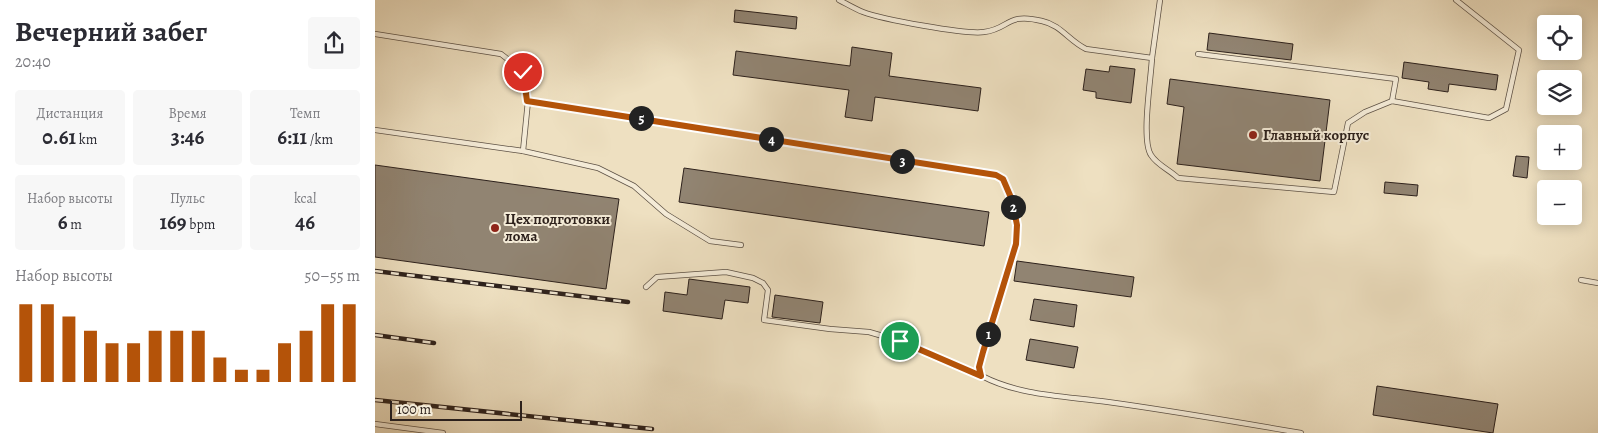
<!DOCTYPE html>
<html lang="ru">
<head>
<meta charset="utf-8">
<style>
  :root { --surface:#fff; --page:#f7f7f7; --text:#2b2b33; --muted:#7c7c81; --accent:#b45309 }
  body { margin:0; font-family:Alegreya,serif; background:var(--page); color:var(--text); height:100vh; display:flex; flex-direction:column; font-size:19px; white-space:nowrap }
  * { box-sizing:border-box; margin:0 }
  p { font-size:16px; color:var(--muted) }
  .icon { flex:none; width:28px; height:28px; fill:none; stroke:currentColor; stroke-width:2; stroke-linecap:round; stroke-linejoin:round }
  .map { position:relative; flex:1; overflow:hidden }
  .side { display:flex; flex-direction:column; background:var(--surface); width:375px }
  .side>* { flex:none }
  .tools { position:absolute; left:1162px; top:15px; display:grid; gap:10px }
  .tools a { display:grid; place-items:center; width:45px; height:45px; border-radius:5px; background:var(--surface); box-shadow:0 2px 12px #0003; font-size:25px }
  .scale { position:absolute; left:15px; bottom:12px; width:132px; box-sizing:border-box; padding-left:5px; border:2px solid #2d211c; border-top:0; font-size:14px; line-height:18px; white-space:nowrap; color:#2d211c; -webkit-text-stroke:4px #f4ebd7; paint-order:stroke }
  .pin { position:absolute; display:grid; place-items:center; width:42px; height:42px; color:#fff; margin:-21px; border:2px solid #fff; border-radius:50%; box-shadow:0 1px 5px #0007 }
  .km { position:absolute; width:25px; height:25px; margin:-12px; border-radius:50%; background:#222; color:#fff; font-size:14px; line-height:25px; text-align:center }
  .round { display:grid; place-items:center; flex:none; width:52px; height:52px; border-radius:5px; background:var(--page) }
  .headline { display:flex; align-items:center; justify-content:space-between; height:85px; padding:0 15px }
  h1 { font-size:28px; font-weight:700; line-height:38px }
  .metrics { display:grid; grid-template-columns:repeat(3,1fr); gap:8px; height:85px; padding:5px 15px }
  .metrics div { display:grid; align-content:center; border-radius:5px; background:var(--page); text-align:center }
  .metrics b { font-size:21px; font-weight:700 }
  .metrics small { font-size:14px; font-weight:400 }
  .metrics p { font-size:14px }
  .chart { height:140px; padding:10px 15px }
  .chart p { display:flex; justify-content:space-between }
  .chart svg { width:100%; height:90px; margin-top:5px; stroke:var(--accent); stroke-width:6 }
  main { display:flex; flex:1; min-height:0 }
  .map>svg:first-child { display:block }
  .building { fill:#918472; stroke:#2d211c }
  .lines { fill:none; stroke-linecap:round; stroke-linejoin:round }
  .service-casing { stroke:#5d5145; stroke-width:6 }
  .service { stroke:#f4ebd7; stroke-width:4.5 }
  .rail-casing { stroke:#2d211c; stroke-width:4.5 }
  .rail { stroke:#f4ebd7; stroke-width:2.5; stroke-dasharray:8; stroke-linecap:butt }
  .route-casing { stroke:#fff; stroke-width:10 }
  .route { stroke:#b45309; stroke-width:6 }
  .poi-dot { fill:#8f2418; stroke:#f4ebd7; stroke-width:2 }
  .labels { text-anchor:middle; stroke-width:4; stroke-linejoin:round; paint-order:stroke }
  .poi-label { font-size:15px; font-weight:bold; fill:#2d211c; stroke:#f4ebd7; text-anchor:start }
</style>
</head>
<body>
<main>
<section class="side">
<div class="headline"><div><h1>Вечерний забег</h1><p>20:40</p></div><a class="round"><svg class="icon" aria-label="share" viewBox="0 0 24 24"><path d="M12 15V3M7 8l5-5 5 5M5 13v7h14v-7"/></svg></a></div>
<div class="metrics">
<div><p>Дистанция</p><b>0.61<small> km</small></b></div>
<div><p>Время</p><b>3:46</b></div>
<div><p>Темп</p><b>6:11<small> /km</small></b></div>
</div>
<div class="metrics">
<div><p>Набор высоты</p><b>6<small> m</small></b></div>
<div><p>Пульс</p><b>169<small> bpm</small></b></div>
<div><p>kcal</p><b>46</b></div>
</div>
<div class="chart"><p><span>Набор высоты</span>50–55 m</p>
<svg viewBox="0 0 160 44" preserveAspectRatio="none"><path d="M5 44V6M15 44V6M25 44V12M35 44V19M45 44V25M55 44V25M65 44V19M75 44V19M85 44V19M95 44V32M105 44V38M115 44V38M125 44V25M135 44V19M145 44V6M155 44V6"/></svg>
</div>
</section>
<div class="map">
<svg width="1223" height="433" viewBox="0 0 1223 433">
  <rect width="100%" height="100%" fill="#eee0c1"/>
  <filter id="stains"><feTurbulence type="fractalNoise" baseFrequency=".004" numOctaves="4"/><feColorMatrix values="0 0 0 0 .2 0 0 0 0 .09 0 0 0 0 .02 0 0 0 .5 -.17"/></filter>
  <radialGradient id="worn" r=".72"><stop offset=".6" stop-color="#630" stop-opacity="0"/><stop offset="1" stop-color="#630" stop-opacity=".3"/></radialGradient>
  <g class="building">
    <polygon points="360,10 422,17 421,29 359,22"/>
    <polygon points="834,33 918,44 916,60 832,50"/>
    <polygon points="477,47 517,53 514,76 606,88 603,111 500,97 497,121 470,117 474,90 358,75 361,51 475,66"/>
    <polygon points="1029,62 1123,75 1121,90 1074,84 1073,92 1053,89 1054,82 1027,78"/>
    <polygon points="735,66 760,69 756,103 721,98 721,92 708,90 711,69 734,72"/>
    <polygon points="795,79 955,100 945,181 802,164 809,107 792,104"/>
    <polygon points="1141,156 1154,157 1152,178 1138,176"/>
    <polygon points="0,165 244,199 231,289 0,257"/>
    <polygon points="309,168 614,212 609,246 304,202"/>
    <polygon points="1010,182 1043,185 1042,196 1009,193"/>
    <polygon points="642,261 759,277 756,297 639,281"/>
    <polygon points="314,279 375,287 373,303 350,300 347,319 288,311 290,292 312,295"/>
    <polygon points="400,295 448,302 445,323 397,317"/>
    <polygon points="659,299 702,305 699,327 655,320"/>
    <polygon points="655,339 703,347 699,368 651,360"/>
    <polygon points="1002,386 1123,404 1118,433 998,415"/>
  </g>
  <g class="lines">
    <g class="service-casing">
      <g id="service">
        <path d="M464 0C472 4 480 9 488 12 506 19 592 35 609 32 635 29 631 12 667 21 686 25 694 41 711 49L777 58C776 79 766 140 776 155 782 165 795 170 803 178L959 192 973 123 990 112 1017 101 1114 118 1131 109 1144 50 1081 0"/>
        <polyline points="0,34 126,54 148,71 153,101 148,151 223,168 259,186 291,214 335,241 366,245"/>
        <polyline points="823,54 1021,79 1017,101"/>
        <polyline points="777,58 785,0"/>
        <path d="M153 101 621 175C641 187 643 223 641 245L604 367 607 376C645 396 691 396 733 402 798 411 862 422 926 433"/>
        <polyline points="0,130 148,151"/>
        <polyline points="1206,280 1223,283"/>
        <polyline points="271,287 282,277 351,272 378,278 388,283 393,290 389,320 455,329 494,332 525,341 607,376"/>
        <polyline points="0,424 68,433"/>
      </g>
    </g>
    <use href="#service" class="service"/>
    <g class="rail-casing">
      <g id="rail">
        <polyline points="0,271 253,302"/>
        <polyline points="0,335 59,343"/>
        <polyline points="0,400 277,429"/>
      </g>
    </g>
    <use href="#rail" class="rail"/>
  </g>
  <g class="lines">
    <g class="route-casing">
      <polyline id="route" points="148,72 152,101 621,175 628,179 637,200 642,225 641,244 608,352 604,367 606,376 525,341"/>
    </g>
    <use href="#route" class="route"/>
  </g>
  <g class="poi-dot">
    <circle cx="878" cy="135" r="5"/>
    <circle cx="120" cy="228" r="5"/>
  </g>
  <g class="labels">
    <g class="poi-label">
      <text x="888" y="140">Главный корпус</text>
      <text x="130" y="224">Цех подготовки<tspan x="130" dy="17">лома</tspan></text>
    </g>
  </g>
  <rect width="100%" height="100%" filter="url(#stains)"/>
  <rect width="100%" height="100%" fill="url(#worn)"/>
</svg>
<div class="tools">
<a><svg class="icon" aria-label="locate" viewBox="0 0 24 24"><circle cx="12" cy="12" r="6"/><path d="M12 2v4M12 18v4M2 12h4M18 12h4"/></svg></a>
<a><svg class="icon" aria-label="layers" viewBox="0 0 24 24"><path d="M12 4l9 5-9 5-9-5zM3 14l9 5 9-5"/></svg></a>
<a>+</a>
<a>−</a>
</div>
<div class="scale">100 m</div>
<div class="pin" style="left:525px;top:341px;background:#1e9e55"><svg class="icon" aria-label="arrive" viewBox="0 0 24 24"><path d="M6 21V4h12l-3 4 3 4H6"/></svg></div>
<div class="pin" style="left:148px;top:72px;background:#d93025"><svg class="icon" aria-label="check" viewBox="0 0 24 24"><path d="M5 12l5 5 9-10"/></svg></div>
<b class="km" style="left:613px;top:334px">1</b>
<b class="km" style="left:638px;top:207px">2</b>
<b class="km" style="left:527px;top:161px">3</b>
<b class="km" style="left:396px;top:139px">4</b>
<b class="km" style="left:266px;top:118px">5</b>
</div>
</main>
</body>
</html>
